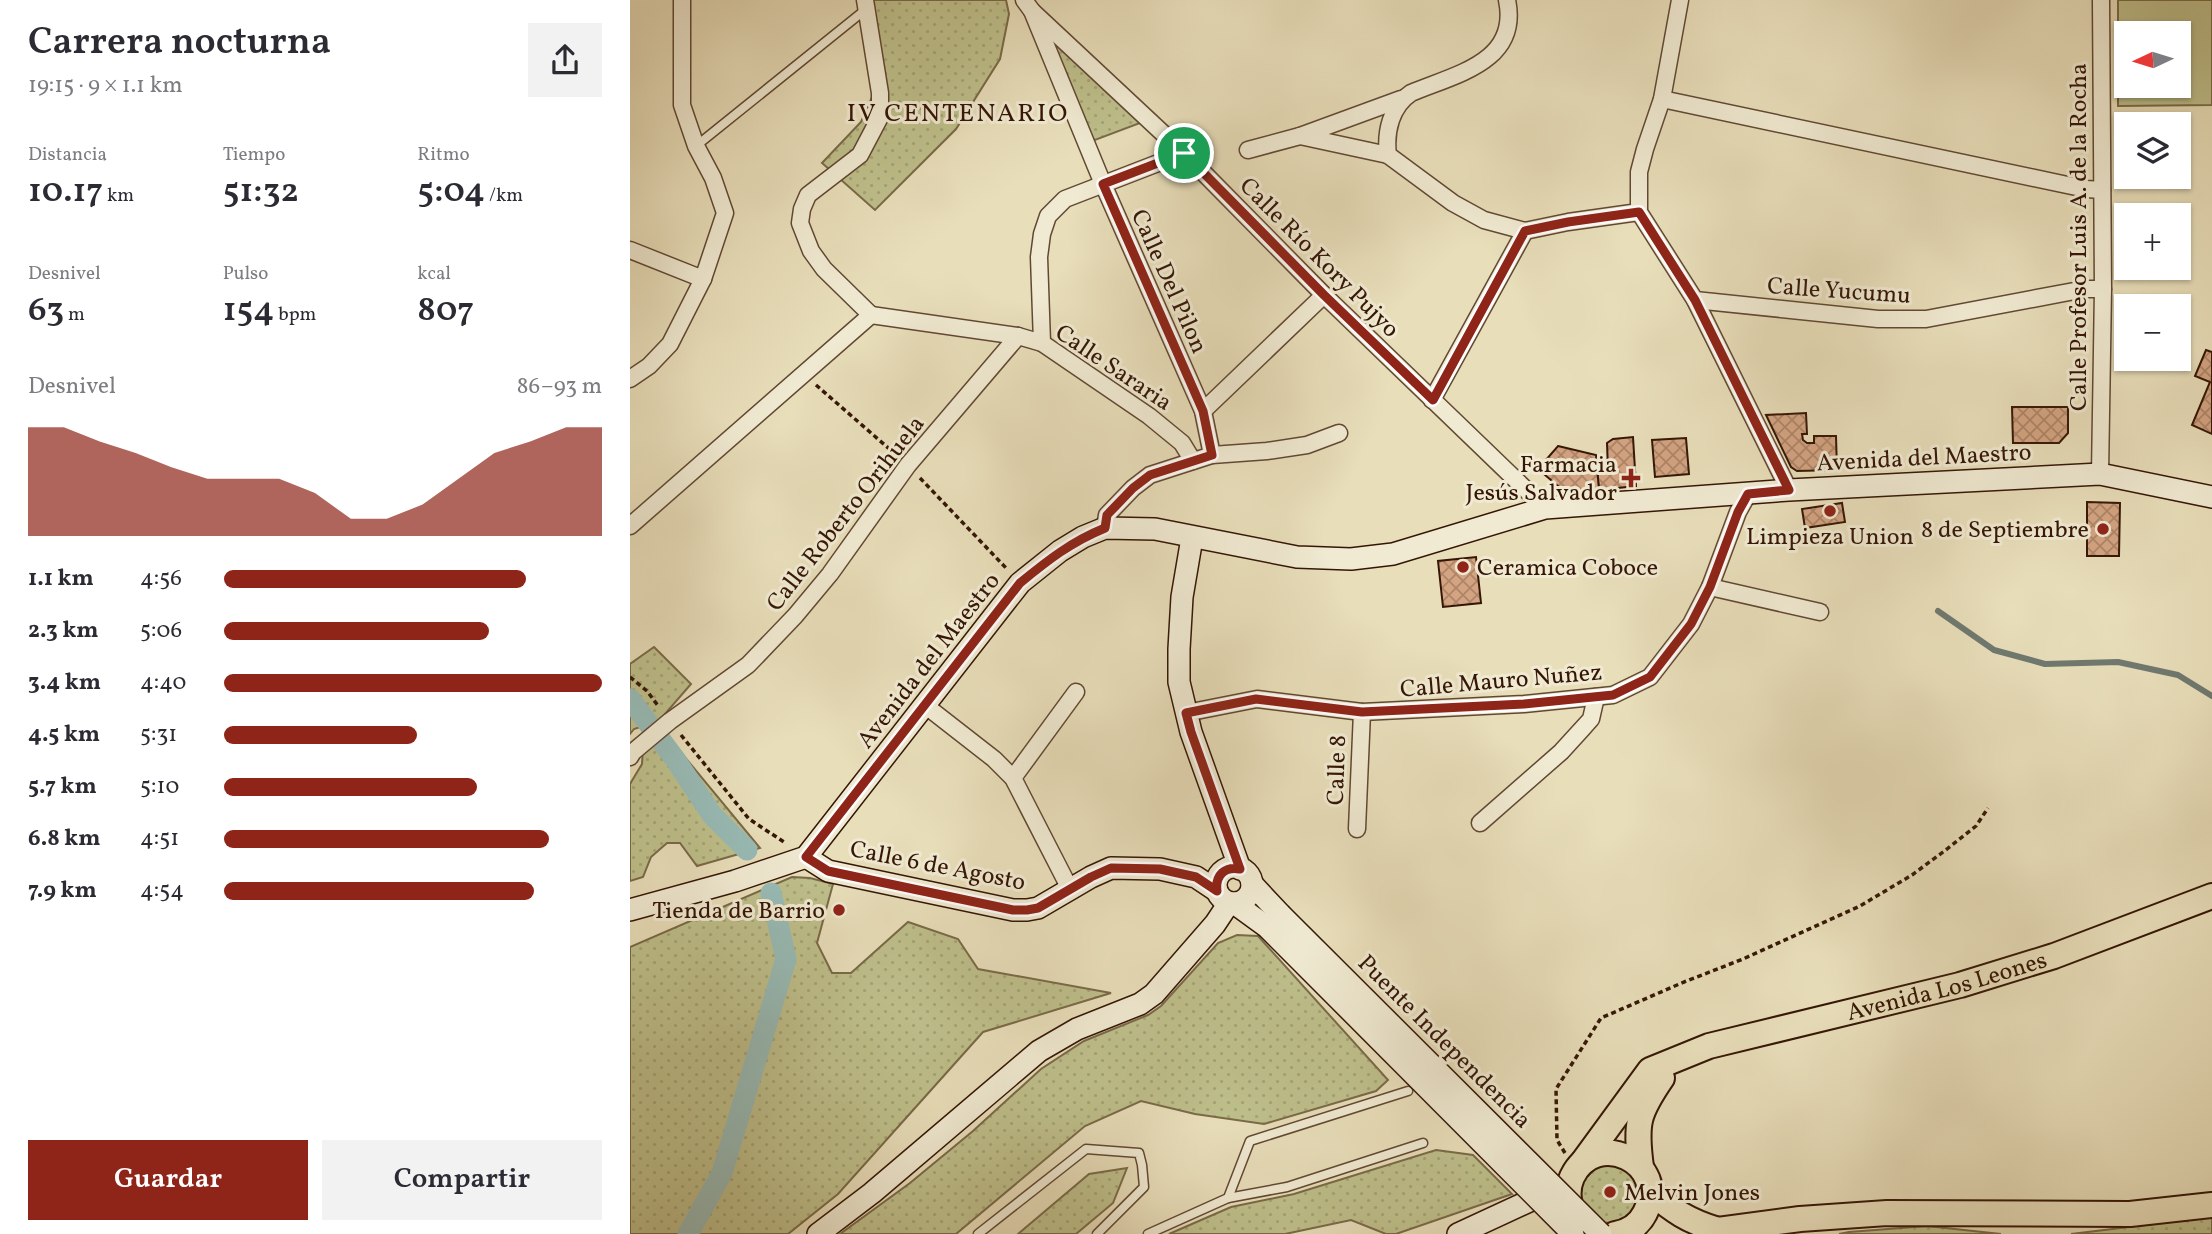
<!DOCTYPE html>
<html lang="es">
<head>
<meta charset="utf-8">
<style>
  :root { --surface:#fff; --page:#f2f2f3; --text:#2b2b33; --muted:#7c7c81; --accent:#8f2418 }
  body { margin:0; font-family:Vollkorn,serif; background:var(--page); color:var(--text); height:100vh; display:flex; flex-direction:column; font-size:26px; white-space:nowrap }
  * { box-sizing:border-box; margin:0 }
  p { font-size:23px; color:var(--muted) }
  .icon { flex:none; width:38px; height:38px; fill:none; stroke:currentColor; stroke-width:2; stroke-linecap:round; stroke-linejoin:round }
  .map { position:relative; flex:1; overflow:hidden }
  .side { display:flex; flex-direction:column; background:var(--surface); width:630px }
  .side>* { flex:none }
  .needle { width:46px; rotate:266deg }
  .buttons { position:absolute; left:1484px; top:21px; display:grid; gap:14px }
  .buttons a { display:grid; place-items:center; width:77px; height:77px; border-radius:0px; background:var(--surface); box-shadow:0 2px 5px #0004; font-size:35px }
  .pin { position:absolute; display:grid; place-items:center; width:60px; height:60px; color:#fff; margin:-30px; border:4px solid #fff; border-radius:50%; box-shadow:0 2px 7px #0007 }
  .round { display:grid; place-items:center; flex:none; width:74px; height:74px; border-radius:0px; background:var(--page) }
  .headline { display:flex; align-items:center; justify-content:space-between; height:119px; padding:0 28px }
  h1 { font-size:38px; font-weight:600; line-height:52px }
  .metrics { display:grid; grid-template-columns:repeat(3,1fr); gap:10px; height:119px; padding:7px 28px }
  .metrics div { display:grid; align-content:center }
  .metrics b { font-size:35px; font-weight:600 }
  .metrics small { font-size:19px; font-weight:400 }
  .metrics p { font-size:19px }
  .chart { height:196px; padding:14px 28px }
  .chart p { display:flex; justify-content:space-between }
  .chart svg { width:100%; height:126px; margin-top:7px; fill:var(--accent); opacity:.7 }
  .cta { display:flex; gap:14px; margin-top:auto; padding:14px 28px }
  .cta a { flex:1; height:80px; border-radius:0px; background:var(--accent); color:#fff; font-size:28px; font-weight:600; line-height:80px; text-align:center }
  .cta a+a { background:var(--page); color:var(--text) }
  ul { padding:0 28px; list-style:none; font-size:23px }
  li { display:grid; grid-template-columns:112px 84px 1fr; align-items:center; height:52px }
  li i { height:18px; border-radius:9px; background:var(--accent) }
  main { display:flex; flex:1; min-height:0 }
  .map>svg:first-child { display:block }
  .grass { fill:url(#grass-dots); stroke:#7a6a48; stroke-width:2 }
  .garden { fill:#bebf8b; stroke:#7a6a48; stroke-width:2; fill-rule:evenodd }
  .lines { fill:none; stroke-linecap:round; stroke-linejoin:round }
  .stream { stroke:#707970; stroke-width:6 }
  .canal { stroke:#98bbb6; stroke-width:21 }
  .building { fill:url(#building-cross-hatch); stroke:#351606; stroke-width:2 }
  .lane-casing { stroke:#624833; stroke-width:11 }
  .street-casing { stroke:#624833; stroke-width:19 }
  .secondary-casing { stroke:#351606; stroke-width:24 }
  .primary-casing { stroke:#351606; stroke-width:28 }
  .path { stroke:#351606; stroke-width:3.5; stroke-dasharray:5 3.5; stroke-linecap:butt }
  .lane { stroke:#f0ead2; stroke-width:8 }
  .street { stroke:#f0ead2; stroke-width:16 }
  .secondary { stroke:#f0ead2; stroke-width:21 }
  .primary { stroke:#e8deba; stroke-width:24 }
  .secondary-bridge-casing { stroke:#351606; stroke-width:24; stroke-linecap:butt }
  .secondary-bridge { stroke:#f0ead2; stroke-width:21 }
  .route-casing { stroke:#fff; stroke-width:14 }
  .route { stroke:#8f2418; stroke-width:9 }
  .poi-dot { fill:#8f2418; stroke:#f0ead2; stroke-width:2.5 }
  .labels { text-anchor:middle; stroke-width:6; stroke-linejoin:round; paint-order:stroke }
  .street-label { font-size:24px; fill:#351606; stroke:#f0ead2 }
  .poi-label { font-size:24px; fill:#351606; stroke:#f0ead2; text-anchor:end }
  .neighbourhood-label { font-size:26px; letter-spacing:2px; fill:#351606; stroke:#f0ead2 }
</style>
</head>
<body>
<main>
<section class="side">
<div class="headline"><div><h1>Carrera nocturna</h1><p>19:15 · 9 × 1.1 km</p></div><a class="round"><svg class="icon" aria-label="share" viewBox="0 0 24 24"><path d="M12 15V3M7 8l5-5 5 5M5 13v7h14v-7"/></svg></a></div>
<div class="metrics">
<div><p>Distancia</p><b>10.17<small> km</small></b></div>
<div><p>Tiempo</p><b>51:32</b></div>
<div><p>Ritmo</p><b>5:04<small> /km</small></b></div>
</div>
<div class="metrics">
<div><p>Desnivel</p><b>63<small> m</small></b></div>
<div><p>Pulso</p><b>154<small> bpm</small></b></div>
<div><p>kcal</p><b>807</b></div>
</div>
<div class="chart"><p><span>Desnivel</span>86–93 m</p>
<svg viewBox="0 0 160 44" preserveAspectRatio="none"><path d="M0 44V6L10 6L20 11L30 15L40 20L50 24L60 24L70 24L80 29L90 38L100 38L110 33L120 24L130 15L140 11L150 6L160 6V44z"/></svg>
</div>
<ul>
<li><b>1.1 km</b>4:56<i style="width:80%"></i></li>
<li><b>2.3 km</b>5:06<i style="width:70%"></i></li>
<li><b>3.4 km</b>4:40<i style="width:100%"></i></li>
<li><b>4.5 km</b>5:31<i style="width:51%"></i></li>
<li><b>5.7 km</b>5:10<i style="width:67%"></i></li>
<li><b>6.8 km</b>4:51<i style="width:86%"></i></li>
<li><b>7.9 km</b>4:54<i style="width:82%"></i></li>
</ul>
<div class="cta"><a>Guardar</a><a>Compartir</a></div>
</section>
<div class="map">
<svg width="1582" height="1234" viewBox="0 0 1582 1234">
  <defs>
    <pattern id="grass-dots" width="8" height="8" patternUnits="userSpaceOnUse" patternTransform="scale(1.75)"><rect width="8" height="8" fill="#bebf8b"/><path d="M2 2h.1M6 6h.1" fill="none" stroke="#a4a376" stroke-width="1.8" stroke-linecap="round"/></pattern>
    <pattern id="building-cross-hatch" width="8" height="8" patternUnits="userSpaceOnUse" patternTransform="scale(1.75)"><rect width="8" height="8" fill="#d4a482"/><path d="M0 0l8 8M0 8l8-8" fill="none" stroke="#ad8568"/></pattern>
  </defs>
  <rect width="100%" height="100%" fill="#e8deba"/>
  <filter id="stains"><feTurbulence type="fractalNoise" baseFrequency=".00286" numOctaves="4"/><feColorMatrix values="0 0 0 0 .2 0 0 0 0 .09 0 0 0 0 .02 0 0 0 .5 -.17"/></filter>
  <radialGradient id="worn" r=".72"><stop offset=".6" stop-color="#630" stop-opacity="0"/><stop offset="1" stop-color="#630" stop-opacity=".3"/></radialGradient>
  <g class="grass">
    <polygon points="234,0 376,0 379,14 370,59 326,129 245,210 192,163 231,122 243,95"/>
    <polygon points="430,32 513,115 510,123 465,140 458,135 420,40"/>
    <polygon points="24,647 61,684 29,721 4,729 0,734 0,664"/>
    <polygon points="39,738 130,848 67,866 50,843 37,843 21,857 13,877 0,881 0,784 12,764 13,748"/>
    <polygon points="162,877 180,878 203,884 187,943 202,973 221,973 278,922 328,939 348,969 481,993 353,1032 208,1194 158,1234 0,1234 0,947"/>
    <polygon points="607,935 628,936 758,1080 746,1091 634,1124 565,1114 511,1101 455,1126 326,1234 210,1234 280,1183 343,1131 411,1069 454,1041 518,1015 531,1006 588,943"/>
    <polygon points="806,1150 843,1155 882,1194 766,1234 756,1234 721,1220 655,1234 539,1234 601,1207 664,1194"/>
    <circle cx="979" cy="1194" r="29"/>
    <polygon points="497,1168 483,1203 446,1234 388,1234 459,1174"/>
    <polygon points="1582,1217 1582,1234 1441,1234"/>
    <polygon points="1297,1226 1371,1234 1209,1234 1219,1232"/>
  </g>
  <path class="garden" d="M1488 0H1582V105L1488 106ZM1496 33H1549V86H1496Z"/>
  <g class="lines">
    <polyline class="stream" points="1308,611 1364,650 1415,664 1488,662 1548,675 1582,696"/>
    <g class="canal">
      <polyline points="0,699 45,759 82,815 117,850"/>
      <polyline points="58,1234 92,1173 156,959 141,893"/>
    </g>
  </g>
  <g class="building">
    <polygon points="1576,350 1582,352 1582,434 1562,425 1580,382 1565,376"/>
    <polygon points="1382,407 1438,407 1438,433 1429,443 1383,443"/>
    <polygon points="1176,413 1177,434 1172,434 1173,440 1177,443 1184,443 1184,436 1206,436 1207,470 1167,471 1161,467 1136,415"/>
    <polygon points="1003,437 1006,486 969,490 967,471 978,470 977,443 983,439"/>
    <polygon points="1056,438 1059,474 1025,477 1022,440"/>
    <polygon points="928,446 966,455 969,490 936,493 908,469"/>
    <polygon points="1457,502 1490,503 1489,556 1457,556"/>
    <polygon points="1212,503 1215,522 1175,528 1172,509"/>
    <polygon points="846,557 851,603 813,607 808,561"/>
  </g>
  <g class="lines">
    <g class="lane-casing">
      <g id="lane">
        <polyline points="66,146 235,10"/>
        <polyline points="598,1198 657,1187 793,1143"/>
        <polyline points="348,1234 456,1149 509,1153 512,1165 514,1187 467,1234"/>
        <polyline points="518,1234 598,1198 620,1141 778,1091"/>
      </g>
    </g>
    <g class="street-casing">
      <g id="street">
        <polyline points="235,0 250,93 250,117 230,155 178,195 172,209 170,223 181,251 194,269 241,315"/>
        <polyline points="394,0 402,11 473,184 573,411 582,455"/>
        <path d="M877 0C890 62 826 74 781 93 761 106 755 132 758 155L823 203 854 220 895 231 938 222 1009 212"/>
        <polyline points="1050,0 1032,99 1015,149 1009,172 1009,212 1065,300 1159,490"/>
        <polyline points="402,11 554,153 694,295 915,508"/>
        <polyline points="1032,99 1456,189 1472,190"/>
        <polyline points="670,136 758,155"/>
        <polyline points="618,150 670,136 771,99"/>
        <polyline points="0,250 73,279"/>
        <polyline points="1065,300 1248,319 1296,319 1455,289 1473,289"/>
        <polyline points="241,315 388,336 412,343 519,416 552,443 563,461"/>
        <polyline points="412,343 409,257 412,234 418,216 435,199 554,153"/>
        <polyline points="0,379 19,366 40,344 73,279 95,213 83,178 66,146 52,105 52,0"/>
        <polyline points="802,400 895,231"/>
        <polyline points="573,411 694,295"/>
        <polyline points="1470,474 1473,289 1471,0"/>
        <polyline points="0,526 241,315"/>
        <polyline points="475,528 477,515 503,488 520,475 582,455 637,451 677,445 709,433"/>
        <polyline points="1080,587 1190,612"/>
        <polyline points="296,706 364,759 383,778 440,889"/>
        <polyline points="556,713 627,699 732,712 894,704 983,695 1020,677 1061,624 1080,587 1108,512 1118,494"/>
        <polyline points="0,757 3,752 40,721 118,665 165,616 200,574 278,465 388,336"/>
        <polyline points="383,778 446,692"/>
        <polyline points="850,823 931,752 952,729 961,719 966,697"/>
        <polyline points="727,829 732,712"/>
      </g>
    </g>
    <g class="secondary-casing">
      <g id="secondary">
        <polyline points="562,538 552,597 549,649 549,682 561,732 610,869"/>
        <polyline points="176,857 198,871 383,910 397,910 408,908 461,877 481,868 530,869 566,877 587,891"/>
        <circle cx="604" cy="885" r="18"/>
        <polyline points="622,884 650,914"/>
        <polyline points="604,903 637,927"/>
        <polyline points="0,910 105,881 176,857 390,583 430,551 453,537 475,528 525,529 667,557 721,559 763,554 915,508 1159,490 1470,474 1582,497"/>
        <polyline points="188,1234 242,1193 409,1051 447,1029 510,1004 524,994 585,924 599,903"/>
        <polyline points="828,1234 923,1190"/>
      </g>
    </g>
    <g class="primary-casing">
      <g id="primary">
        <path id="s1" d="M952 1163 1020 1070 1079 1046 1330 985 1424 956 1582 896"/>
        <path d="M1011 1167C1005 1123 1008 1113 1032 1078"/>
        <path d="M1020 1191C1043 1211 1058 1221 1088 1230"/>
        <path d="M947 1218C938 1207 936 1191 942 1177 966 1127 1040 1163 1015 1213 1009 1225 998 1232 985 1234"/>
        <polyline points="1075,1234 1088,1230 1170,1219 1257,1213 1500,1214 1582,1205"/>
      </g>
    </g>
    <g class="path">
      <polyline points="186,385 264,453"/>
      <polyline points="290,478 377,569"/>
      <polyline points="0,677 17,691 29,707"/>
      <polyline points="51,735 119,819 154,842"/>
      <polyline points="935,1153 927,1140 926,1089 971,1018 1054,982 1113,959 1230,906 1282,875 1317,849 1346,826 1358,808"/>
    </g>
    <use href="#lane" class="lane"/>
    <use href="#street" class="street"/>
    <use href="#secondary" class="secondary"/>
    <use href="#primary" class="primary"/>
    <g class="secondary-bridge-casing">
      <g id="secondary-bridge">
        <polyline points="650,914 971,1234"/>
        <polyline points="637,927 943,1234"/>
      </g>
    </g>
    <use href="#secondary-bridge" class="secondary-bridge"/>
  </g>
  <g class="lines">
    <g class="route-casing">
      <path id="route" d="M554 153 694 295 803 400 895 231 938 222 1009 212 1065 300 1159 490 1118 494 1108 512 1080 587 1061 624 1020 677 983 695 894 704 732 712 626 699 556 713 561 732 610 869C595 866 585 875 587 891L566 877 530 869 481 868 461 877 408 908 397 910H383L198 871 176 857 390 583C418 560 441 542 475 528L477 515 503 488 520 475 582 455 573 411 473 184Z"/>
    </g>
    <use href="#route" class="route"/>
  </g>
  <g class="poi-dot">
    <path d="M997.5 467.5h7v7h7v7h-7v7h-7v-7h-7v-7h7z"/>
    <circle cx="1200" cy="511" r="7"/>
    <circle cx="1473" cy="529" r="7"/>
    <circle cx="833" cy="567" r="7"/>
    <circle cx="209" cy="910" r="7"/>
    <circle cx="980" cy="1192" r="7"/>
  </g>
  <g class="labels">
    <g class="street-label">
      <text transform="translate(1448 237) rotate(-90)" y="8">Calle Profesor Luis A. de la Rocha</text>
      <text transform="translate(690 257) rotate(45)" y="8">Calle Río Kory Pujyo</text>
      <text transform="translate(540 281) rotate(66)" y="8">Calle Del Pilon</text>
      <text transform="translate(1209 290) rotate(4)" y="8">Calle Yucumu</text>
      <text transform="translate(484 367) rotate(34)" y="8">Calle Sararia</text>
      <text transform="translate(1294 457) rotate(-3)" y="8">Avenida del Maestro</text>
      <text transform="translate(215 513) rotate(-52)" y="8">Calle Roberto Orihuela</text>
      <text transform="translate(298 660) rotate(-52)" y="8">Avenida del Maestro</text>
      <text transform="translate(871 680) rotate(-5)" y="8">Calle Mauro Nuñez</text>
      <text transform="translate(706 770) rotate(-88)" y="8">Calle 8</text>
      <text transform="translate(308 865) rotate(11)" y="8">Calle 6 de Agosto</text>
      <text dy="8" stroke="none"><textPath href="#s1" startOffset="424">Avenida Los Leones</textPath></text>
      <text transform="translate(815 1041) rotate(45)" y="8">Puente Independencia</text>
    </g>
    <g class="poi-label">
      <text x="987" y="472">Farmacia<tspan x="987" dy="28">Jesús Salvador</tspan></text>
      <text x="1459" y="537">8 de Septiembre</text>
      <text x="1200" y="544" text-anchor="middle">Limpieza Union</text>
      <text x="847" y="575" text-anchor="start">Ceramica Coboce</text>
      <text x="195" y="918">Tienda de Barrio</text>
      <text x="994" y="1200" text-anchor="start">Melvin Jones</text>
    </g>
    <g class="neighbourhood-label">
      <text x="328" y="121">IV CENTENARIO</text>
    </g>
  </g>
  <rect width="100%" height="100%" filter="url(#stains)"/>
  <rect width="100%" height="100%" fill="url(#worn)"/>
</svg>
<div class="buttons">
<a><svg class="needle" viewBox="-14 -14 28 28"><path d="M0-13l5 13h-10z" fill="#e53935"/><path d="M0 13l5-13h-10z" fill="#7c7c81"/></svg></a>
<a><svg class="icon" aria-label="layers" viewBox="0 0 24 24"><path d="M12 4l9 5-9 5-9-5zM3 14l9 5 9-5"/></svg></a>
<a>+</a>
<a>−</a>
</div>
<div class="pin" style="left:554px;top:153px;background:#1e9e55"><svg class="icon" aria-label="arrive" viewBox="0 0 24 24"><path d="M6 21V4h12l-3 4 3 4H6"/></svg></div>
</div>
</main>
</body>
</html>
